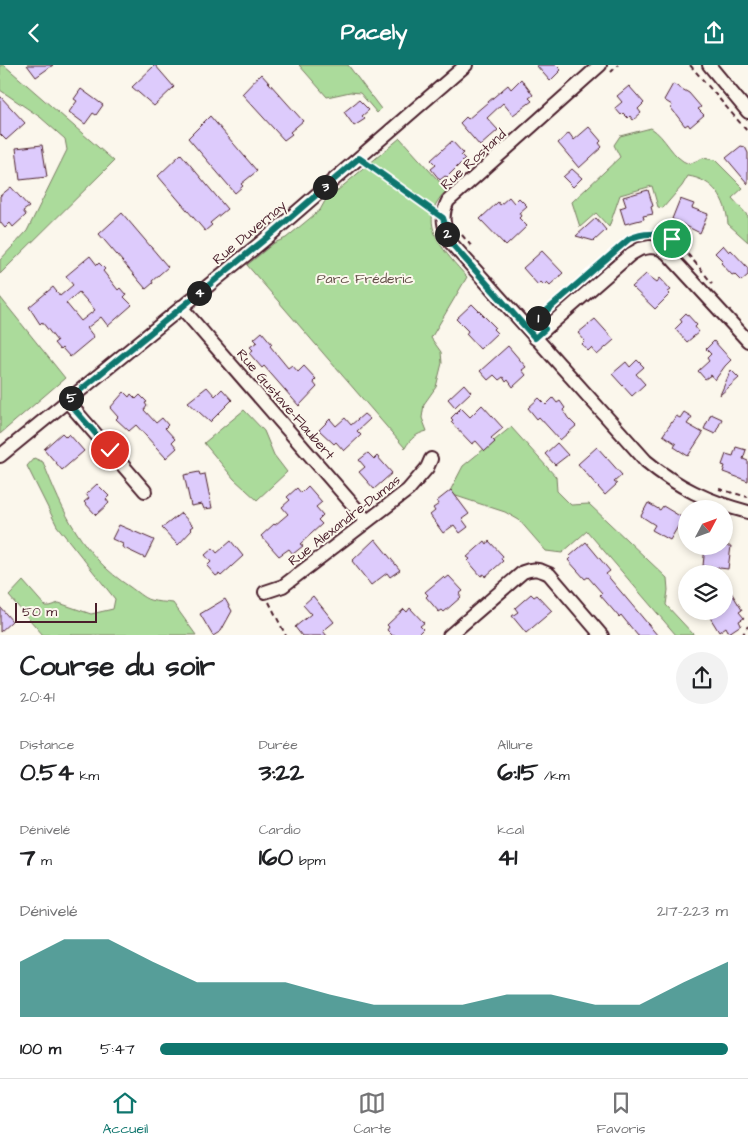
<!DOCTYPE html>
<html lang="fr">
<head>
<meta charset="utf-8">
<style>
  :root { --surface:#fff; --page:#f2f2f2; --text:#202124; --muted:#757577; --line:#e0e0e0; --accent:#0f766e }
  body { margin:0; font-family:"Architects Daughter",sans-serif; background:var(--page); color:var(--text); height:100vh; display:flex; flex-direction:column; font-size:19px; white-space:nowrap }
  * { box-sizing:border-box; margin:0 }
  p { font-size:16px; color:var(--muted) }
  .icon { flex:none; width:28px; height:28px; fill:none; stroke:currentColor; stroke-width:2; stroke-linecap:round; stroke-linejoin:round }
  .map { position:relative; height:570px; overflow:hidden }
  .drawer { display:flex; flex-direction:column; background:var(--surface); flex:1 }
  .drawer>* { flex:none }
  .needle { width:32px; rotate:49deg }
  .buttons { position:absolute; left:678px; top:435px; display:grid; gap:10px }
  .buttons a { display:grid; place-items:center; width:55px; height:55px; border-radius:50%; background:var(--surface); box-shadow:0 2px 8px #0003; font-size:25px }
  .scale { position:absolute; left:15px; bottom:12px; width:82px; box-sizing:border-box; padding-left:5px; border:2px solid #4a1f2b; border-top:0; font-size:14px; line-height:18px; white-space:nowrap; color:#4a1f2b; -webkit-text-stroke:4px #fbf7ec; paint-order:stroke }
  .pin { position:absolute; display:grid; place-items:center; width:42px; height:42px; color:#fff; margin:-21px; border:2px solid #fff; border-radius:50%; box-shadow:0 1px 5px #0007 }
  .km { position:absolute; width:25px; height:25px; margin:-12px; border-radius:50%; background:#222; color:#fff; font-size:14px; line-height:25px; text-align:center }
  .round { display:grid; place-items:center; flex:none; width:52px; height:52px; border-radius:26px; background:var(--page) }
  .head { display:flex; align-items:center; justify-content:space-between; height:85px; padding:0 20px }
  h1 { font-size:28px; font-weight:700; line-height:38px }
  .stats { display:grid; grid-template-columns:repeat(3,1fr); gap:8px; height:85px; padding:5px 20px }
  .stats div { display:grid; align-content:center }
  .stats b { font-size:25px; font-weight:700 }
  .stats small { font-size:14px; font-weight:400 }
  .stats p { font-size:14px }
  .chart { height:140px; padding:10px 20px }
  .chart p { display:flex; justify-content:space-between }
  .chart svg { width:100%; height:90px; margin-top:5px; fill:var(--accent); opacity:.7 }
  ul { padding:0 20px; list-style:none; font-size:16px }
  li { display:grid; grid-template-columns:80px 60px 1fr; align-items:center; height:38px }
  li i { height:12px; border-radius:6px; background:var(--accent) }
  header { display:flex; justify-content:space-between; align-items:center; height:65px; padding:0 20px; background:var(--accent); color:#fff; font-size:22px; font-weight:700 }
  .dock { display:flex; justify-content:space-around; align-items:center; height:70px; border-top:1px solid var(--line); background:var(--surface); font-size:14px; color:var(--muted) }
  .dock a { display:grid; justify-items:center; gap:2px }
  .dock .on { color:var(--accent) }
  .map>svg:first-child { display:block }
  .green { fill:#abdb9b; stroke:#7a7d63 }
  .building { fill:#ddcbfc; stroke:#4a1f2b; fill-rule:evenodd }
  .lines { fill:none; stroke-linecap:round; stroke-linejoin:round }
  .street-casing { stroke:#4a1f2b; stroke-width:16 }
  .path { stroke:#4a1f2b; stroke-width:2; stroke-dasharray:5 4; stroke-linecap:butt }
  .street { stroke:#fbf7ec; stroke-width:12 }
  .route-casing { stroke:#fff; stroke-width:10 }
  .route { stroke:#0f766e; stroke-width:6 }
  .labels { text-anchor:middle; stroke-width:4; stroke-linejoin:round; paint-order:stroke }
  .street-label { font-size:14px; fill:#4a1f2b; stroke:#fbf7ec }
  .park-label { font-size:14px; fill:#624e47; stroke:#fbf7ec }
</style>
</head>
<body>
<header><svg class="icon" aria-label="back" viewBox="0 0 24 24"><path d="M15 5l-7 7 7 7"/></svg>Pacely<svg class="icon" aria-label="share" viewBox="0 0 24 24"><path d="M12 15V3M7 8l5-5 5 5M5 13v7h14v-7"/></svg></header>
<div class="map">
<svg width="748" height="571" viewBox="0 0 748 571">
  <rect width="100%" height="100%" fill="#fbf7ec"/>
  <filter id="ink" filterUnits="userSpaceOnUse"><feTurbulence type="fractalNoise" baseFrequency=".02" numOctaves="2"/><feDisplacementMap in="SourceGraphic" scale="10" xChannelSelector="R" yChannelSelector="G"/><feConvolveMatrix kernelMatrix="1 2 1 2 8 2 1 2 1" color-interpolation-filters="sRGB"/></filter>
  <g filter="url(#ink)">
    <g class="green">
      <polygon points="0,0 4,0 114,96 0,209 0,195 27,166 67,85 65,74 40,52 0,25"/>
      <polygon points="299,0 348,0 381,44 377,48 360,28 350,27 327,32"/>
      <path d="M651 63C666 72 672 93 689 99L703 93 715 95 743 123 732 133 748 151V177L728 159C726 134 714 115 688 111L682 121 663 143 658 142 652 121 620 130 609 162 596 148 580 162 572 137 620 92 614 80 620 71Z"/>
      <path d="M400 73 447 125C413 157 445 187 467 212L431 273 441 287 442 298 436 322 424 339 422 353 427 366C416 369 411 373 405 383L247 200 274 178 286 173 320 145 325 136Z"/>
      <polygon points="0,232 65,313 0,369"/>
      <polygon points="244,345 264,366 274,390 287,407 257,435 234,414 204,378"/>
      <polygon points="511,362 556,412 557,426 571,440 589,439 667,513 668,525 666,540 694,570 676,570 587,466 562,488 546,486 519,455 505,447 453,430 450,426 463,401"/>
      <path d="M34 393 43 397C63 448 83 491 130 522 136 526 143 533 150 535 157 537 166 537 173 538L196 570H43L9 531 23 516 45 541H49L59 538 91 549 113 544 115 534 57 461 27 401Z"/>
    </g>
    <g class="building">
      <polygon points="27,0 53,0 36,12"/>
      <polygon points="155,0 174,22 154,41 132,22"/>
      <polygon points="536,0 556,0 561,5 550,16"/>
      <polygon points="261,9 303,56 290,67 292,69 284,75 242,29"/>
      <polygon points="521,14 533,30 529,33 532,36 513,50 503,38 487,53 498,65 480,81 460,58 466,52 468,54 508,20 511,24"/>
      <polygon points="673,19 689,28 701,42 698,44 704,50 690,62 688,59 685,61 671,43 672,40 664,35"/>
      <polygon points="629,21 644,38 638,44 641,48 633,55 630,51 628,53 623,48 621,50 615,43 622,37 617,31"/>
      <polygon points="81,24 103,40 96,50 93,48 85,59 69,47 77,36 74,34"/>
      <polygon points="0,31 25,58 6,75 0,69"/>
      <polygon points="359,35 369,45 362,51 365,54 354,61 344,47"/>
      <polygon points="210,51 257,106 241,119 243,121 235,128 188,73"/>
      <polygon points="589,62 601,76 599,78 602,82 579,103 558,78 569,68 574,75"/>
      <polygon points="452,76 463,88 461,90 465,94 447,112 445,111 440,115 431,104 436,100 431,95"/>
      <polygon points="42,80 47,112 20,115 16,83"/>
      <polygon points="741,81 745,82 748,88 748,119 726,93"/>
      <polygon points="181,89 227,144 210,158 212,160 205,166 158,111"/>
      <polygon points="572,104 582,113 573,122 563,112"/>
      <polygon points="11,122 29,142 23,146 26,150 13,162 10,158 5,163 0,157 0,131"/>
      <polygon points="648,125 653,141 651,142 653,149 643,151 644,154 625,159 620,143 626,141 623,132"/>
      <polygon points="509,132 514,138 519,133 527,141 519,148 521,151 519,153 527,161 506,181 480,154 498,137 500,140"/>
      <polygon points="680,134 694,139 692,143 708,149 700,168 672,154"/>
      <polygon points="122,148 168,202 152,216 153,218 146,224 99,169"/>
      <polygon points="596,153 606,165 594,176 576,171"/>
      <polygon points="723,180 729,187 731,185 748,203 748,210 741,216 734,209 732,210 721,198 723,196 715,188"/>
      <polygon points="542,186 563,208 550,220 547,217 544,220 541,217 538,220 523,203"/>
      <path d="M90 191 97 200 99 198 105 204 103 206 118 225 120 223 126 230 124 232 132 240 108 261 101 252 87 263 94 272 70 292 62 283 60 285 54 278 57 276 42 257 40 259 29 242 53 222 60 231 73 220 66 211ZM79 227 95 245 81 256 66 238Z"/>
      <polygon points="646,209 657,217 660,213 671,225 668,227 670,229 655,244 632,222"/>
      <polygon points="472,239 495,262 493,264 497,268 480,284 466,269 468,266 456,254"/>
      <polygon points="686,248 697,260 695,262 699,267 687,277 675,264 682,257 680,254"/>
      <polygon points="595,254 614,275 597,290 591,283 588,286 582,279 585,276 578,268"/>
      <polygon points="262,267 272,279 270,281 288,303 292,300 298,307 304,301 316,314 313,317 317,322 299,341 264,301 262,303 249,288 253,285 250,282 257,277 254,274"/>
      <polygon points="714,276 731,295 725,301 715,315 711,310 705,314 698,306 709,296 707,293 711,289 706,284"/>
      <polygon points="508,281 526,302 522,305 526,310 513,322 508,315 506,317 503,312 499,315 494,310 488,315 480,306"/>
      <polygon points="637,295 644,302 636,309 645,319 632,331 612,309 626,297 630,302"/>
      <polygon points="731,305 739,313 720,330"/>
      <polygon points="464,319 471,327 455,342 448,334"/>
      <polygon points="207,322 215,331 222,324 232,335 210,357 188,337"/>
      <polygon points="124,327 129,332 131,329 136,334 140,330 147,337 145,338 147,341 144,345 156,358 162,353 168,360 165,363 175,374 172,377 177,383 166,393 136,360 129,366 116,354 118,352 110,343"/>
      <polygon points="539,333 546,340 553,333 557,338 560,336 565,343 563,345 568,353 576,361 560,375 539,352 537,354 528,343"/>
      <polygon points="482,340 503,363 491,373 495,377 485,386 476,376 472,379 451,357 453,355 451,353 461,343 470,352"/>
      <polygon points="684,347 692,352 687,359 703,368 688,391 674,382 676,379 663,370 676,351 680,353"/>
      <polygon points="364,349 370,354 357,366 361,370 344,386 336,377 334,379 319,365 330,354 336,361 345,353 351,360"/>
      <polygon points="711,349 722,354 715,369 704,364"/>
      <polygon points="62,368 66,372 69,369 84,386 62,405 44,384"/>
      <polygon points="557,378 568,390 555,400 545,389"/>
      <polygon points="597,382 622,410 614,417 617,419 605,430 578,399"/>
      <polygon points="736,382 746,385 743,394 748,396 748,416 723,407 725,401 722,400 726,389 733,391"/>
      <polygon points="368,388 374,394 377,391 392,408 374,424 359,407 365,402 359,395"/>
      <polygon points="199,407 200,410 205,409 212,443 204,444 202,439 191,441 184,410"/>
      <polygon points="97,419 109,431 106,434 109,438 96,450 84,437 89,433 86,429"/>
      <polygon points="308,421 322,437 316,442 323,450 318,455 322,459 300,479 303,481 293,489 289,484 279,491 261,471 274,459 275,460 288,449 282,442 290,435 287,432 297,423 301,428"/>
      <polygon points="451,425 469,449 462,454 468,462 460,468 454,460 443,468 430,450 435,446 433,443 439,439 437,436"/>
      <polygon points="648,438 660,445 663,441 683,453 670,475 652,465 655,460 641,451"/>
      <polygon points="181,448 193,461 190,463 192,465 178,480 162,463"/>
      <polygon points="119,460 154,475 145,493 122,482 123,479 112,474"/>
      <polygon points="375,474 400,505 390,512 387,508 371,520 352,496"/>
      <polygon points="231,476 243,491 221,511 219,509 216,511 207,501 211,497 205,490 213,483 217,488"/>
      <polygon points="485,476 487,479 489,476 503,491 501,494 503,496 485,512 484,509 481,511 468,496 470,494 467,492"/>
      <polygon points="586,477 610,506 606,509 658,571 638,571 621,550 619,552 600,530 602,528 588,512 585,514 568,495 571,492 570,491"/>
      <polygon points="705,481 731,481 728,504 703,501"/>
      <polygon points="449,511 463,526 459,529 461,532 444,547 442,545 439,547 426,532 428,530 425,527 443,512 445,514"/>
      <polygon points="731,527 742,545 739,547 744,553 739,556 741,560 729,568 726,562 719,567 706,546 724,546 724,532"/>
      <polygon points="531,529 534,532 537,530 552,546 526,568 512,551 518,547 515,543"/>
      <polygon points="313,531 334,557 323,566 327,571 302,571 295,562 311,549 303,540"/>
      <polygon points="225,534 232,546 221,566 213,571 200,549"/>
      <polygon points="0,542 12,556 0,567"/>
      <polygon points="410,543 424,558 420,561 423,564 416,571 393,571 387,565 389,562 387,560 404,544 407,547"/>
    </g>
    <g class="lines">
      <g class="street-casing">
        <g id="street">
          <path d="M600 0 448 136C440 151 444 163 451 178L646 396C677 422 709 437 748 447"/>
          <polyline points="709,0 748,47"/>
          <polyline points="181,242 367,456"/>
          <polyline points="535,273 631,189 640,184 650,182 659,183 667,188 748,276"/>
          <polyline points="67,336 145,426"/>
          <polyline points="0,391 269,171 466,0"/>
          <polyline points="265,527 283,521 408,425 427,403 431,394"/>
          <path d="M449 571 523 507C533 503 539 504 549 509L602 571"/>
        </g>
      </g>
      <g class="path">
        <polyline points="690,0 748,67"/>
        <polyline points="611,7 618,0"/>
        <polyline points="368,100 433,147"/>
        <polyline points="462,170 472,182"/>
        <path d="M536 255 622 180C662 148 689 191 712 218"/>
        <polyline points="719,424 748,432"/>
        <polyline points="269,537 286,571"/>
        <polyline points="742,571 748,561"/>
      </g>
      <use href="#street" class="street"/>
    </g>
  </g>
  <g class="lines" filter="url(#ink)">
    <g class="route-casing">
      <path id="route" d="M110 385 67 336 269 171 359 93 443 153 451 178 535 273 545 264 536 255 629 174C644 167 657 167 672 174"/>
    </g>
    <use href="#route" class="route"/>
  </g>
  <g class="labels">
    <g class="street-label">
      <text transform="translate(473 94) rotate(-42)" y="5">Rue Rostand</text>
      <text transform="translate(249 167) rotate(-40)" y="5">Rue Duvernay</text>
      <text transform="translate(286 339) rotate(49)" y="5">Rue Gustave-Flaubert</text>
      <text transform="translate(344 455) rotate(-38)" y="5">Rue Alexandre-Dumas</text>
    </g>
    <g class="park-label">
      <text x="365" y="218">Parc Fréderic</text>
    </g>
  </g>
</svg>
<div class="buttons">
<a><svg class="needle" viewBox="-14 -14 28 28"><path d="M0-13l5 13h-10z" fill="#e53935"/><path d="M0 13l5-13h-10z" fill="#757577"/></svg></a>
<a><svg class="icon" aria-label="layers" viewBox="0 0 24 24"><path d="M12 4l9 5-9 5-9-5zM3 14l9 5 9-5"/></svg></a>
</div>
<div class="scale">50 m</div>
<div class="pin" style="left:672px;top:174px;background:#1e9e55"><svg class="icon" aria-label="arrive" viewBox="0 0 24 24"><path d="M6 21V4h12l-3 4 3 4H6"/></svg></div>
<div class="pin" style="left:110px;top:385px;background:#d93025"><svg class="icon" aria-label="check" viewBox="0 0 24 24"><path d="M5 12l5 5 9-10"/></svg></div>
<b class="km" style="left:538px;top:253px">1</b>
<b class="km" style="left:447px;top:169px">2</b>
<b class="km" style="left:325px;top:122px">3</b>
<b class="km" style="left:199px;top:228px">4</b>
<b class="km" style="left:71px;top:333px">5</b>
</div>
<section class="drawer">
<div class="head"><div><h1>Course du soir</h1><p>20:41</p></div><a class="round"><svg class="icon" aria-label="share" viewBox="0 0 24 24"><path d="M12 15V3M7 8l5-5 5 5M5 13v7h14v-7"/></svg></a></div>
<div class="stats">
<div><p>Distance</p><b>0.54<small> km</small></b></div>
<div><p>Durée</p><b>3:22</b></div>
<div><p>Allure</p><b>6:15<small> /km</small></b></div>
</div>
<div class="stats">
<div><p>Dénivelé</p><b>7<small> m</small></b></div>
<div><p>Cardio</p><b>160<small> bpm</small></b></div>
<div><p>kcal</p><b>41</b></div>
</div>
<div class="chart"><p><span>Dénivelé</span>217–223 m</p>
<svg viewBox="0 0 160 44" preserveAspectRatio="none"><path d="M0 44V17L10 6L20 6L30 17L40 27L50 27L60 27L70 33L80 38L90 38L100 38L110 33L120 33L130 38L140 38L150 27L160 17V44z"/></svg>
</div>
<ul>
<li><b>100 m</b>5:47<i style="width:100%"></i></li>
</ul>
</section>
<nav class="dock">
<a class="on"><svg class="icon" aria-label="home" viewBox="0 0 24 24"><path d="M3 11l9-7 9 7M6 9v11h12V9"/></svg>Accueil</a>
<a><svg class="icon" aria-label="map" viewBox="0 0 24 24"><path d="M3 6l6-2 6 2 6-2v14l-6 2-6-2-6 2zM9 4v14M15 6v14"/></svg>Carte</a>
<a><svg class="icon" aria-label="saved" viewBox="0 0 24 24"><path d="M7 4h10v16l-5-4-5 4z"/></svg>Favoris</a>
</nav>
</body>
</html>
